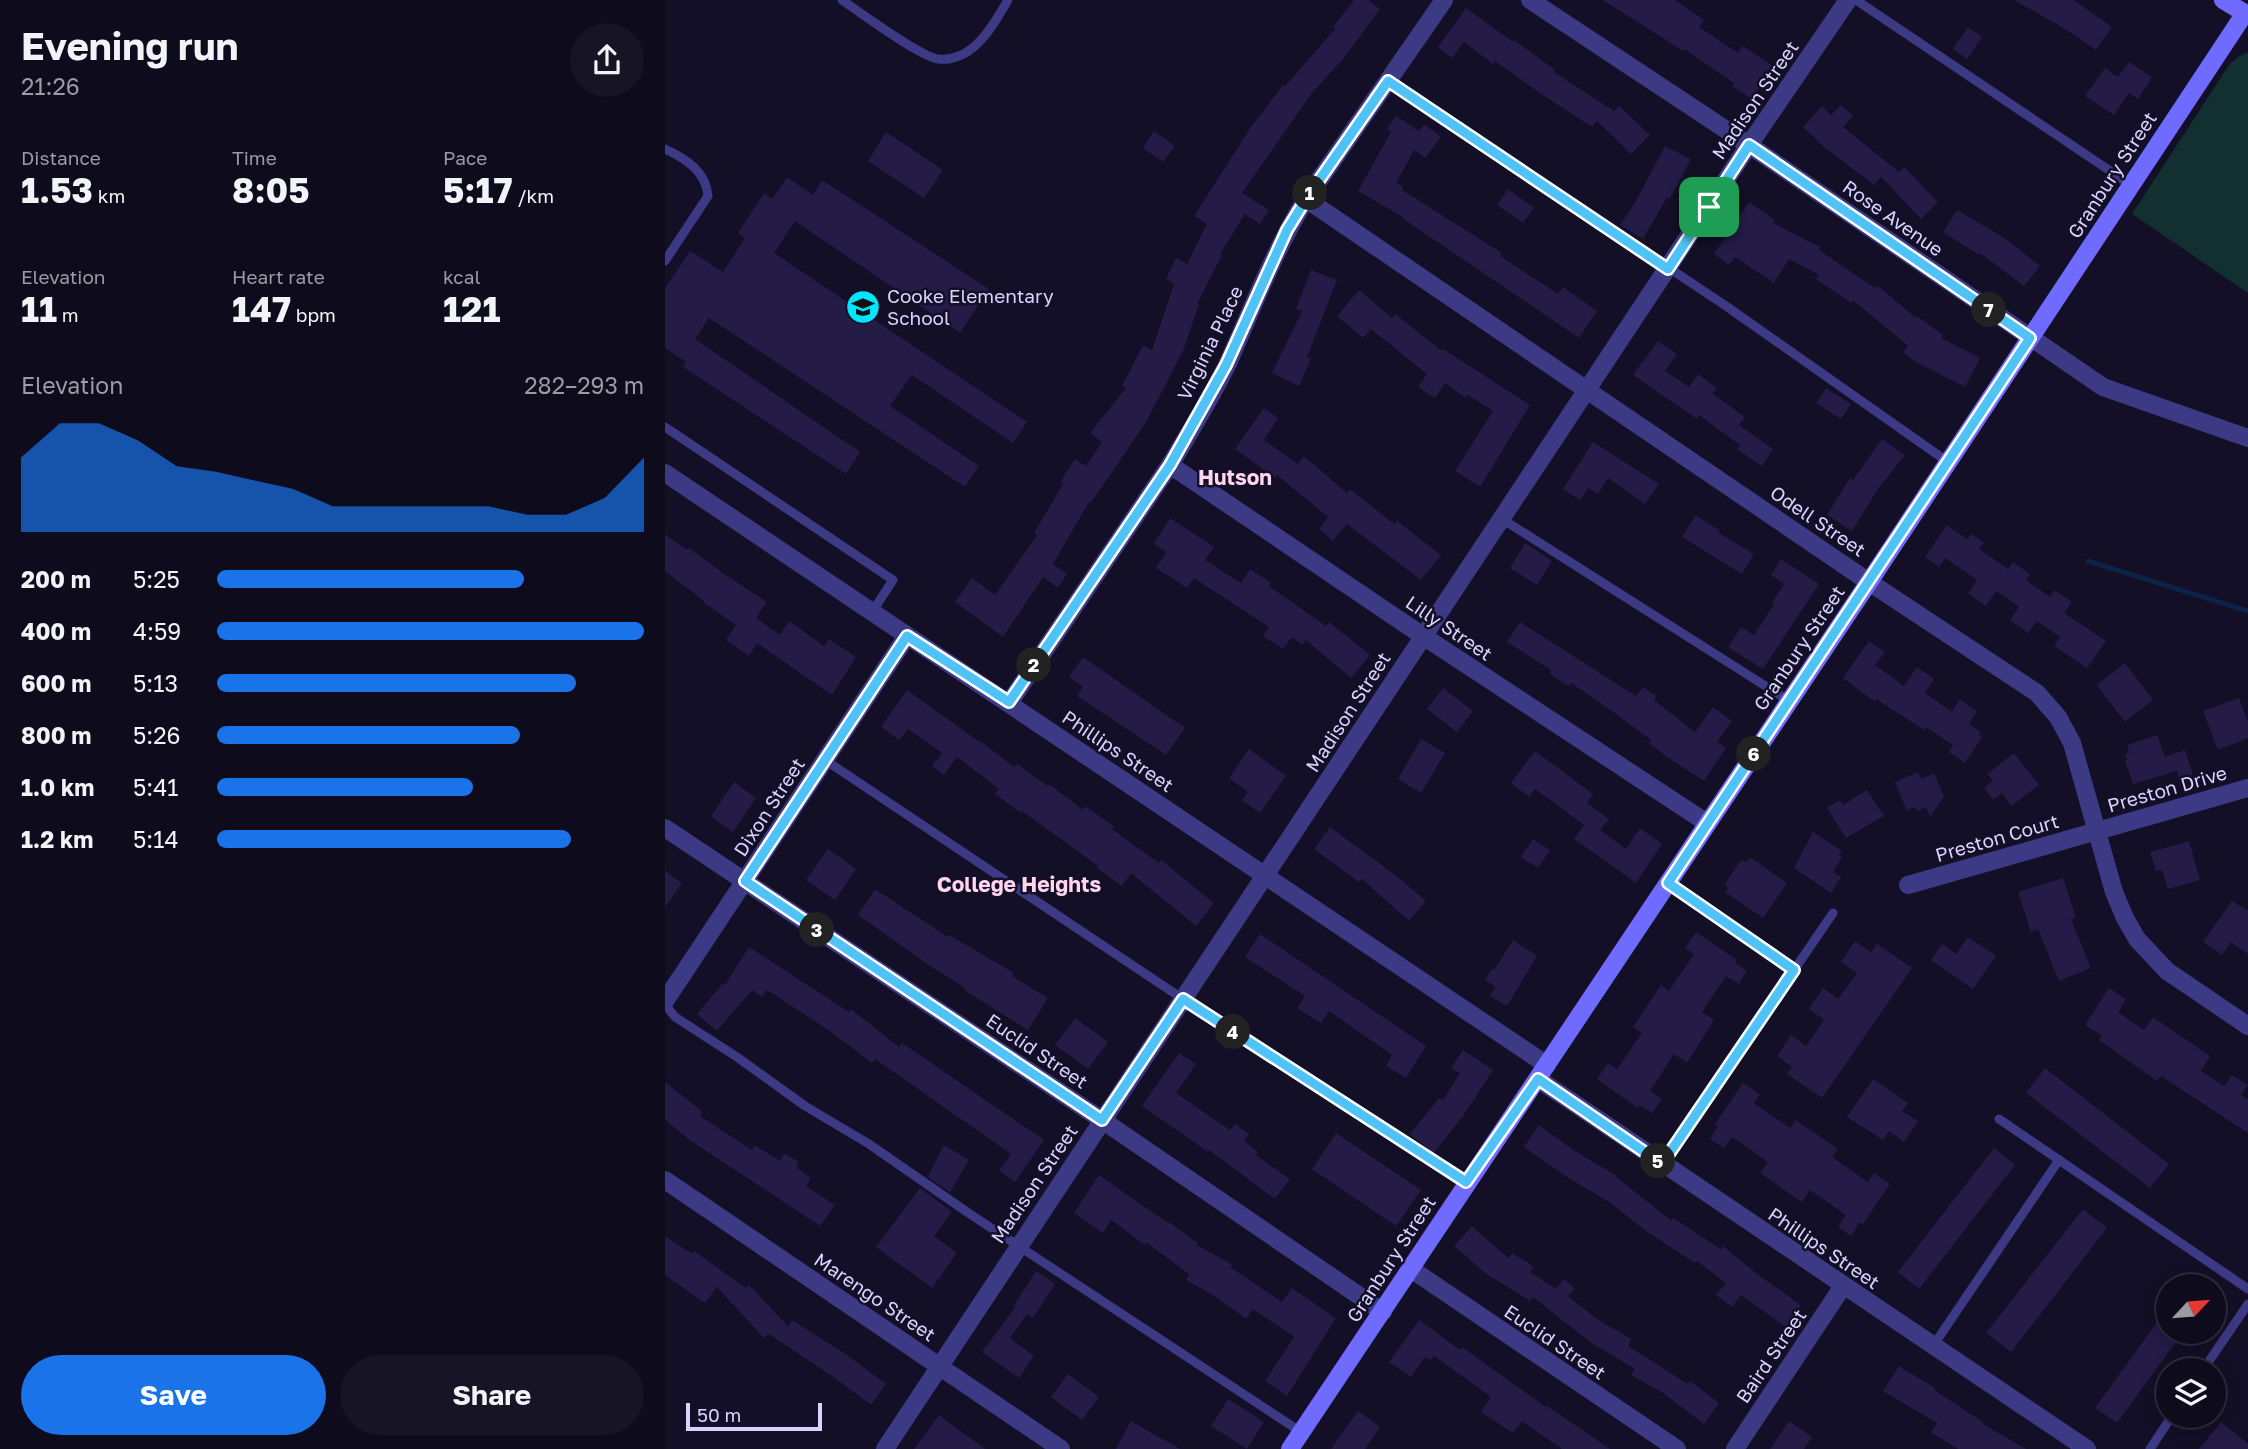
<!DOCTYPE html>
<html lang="en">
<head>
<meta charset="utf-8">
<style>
  :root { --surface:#0e0b1c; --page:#171425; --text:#f1f3f6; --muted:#9b9ba3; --line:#2e2b3b; --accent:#1a73e8 }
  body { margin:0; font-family:"Golos Text",sans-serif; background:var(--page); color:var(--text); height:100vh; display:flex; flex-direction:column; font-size:26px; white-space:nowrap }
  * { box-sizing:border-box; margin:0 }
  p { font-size:23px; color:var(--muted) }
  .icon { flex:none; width:38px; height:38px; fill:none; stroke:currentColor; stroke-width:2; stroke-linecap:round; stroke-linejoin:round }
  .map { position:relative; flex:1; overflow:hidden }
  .details { display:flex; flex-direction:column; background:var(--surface); width:665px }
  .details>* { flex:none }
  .needle { width:46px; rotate:64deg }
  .fabs { position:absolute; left:1491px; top:1274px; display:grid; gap:14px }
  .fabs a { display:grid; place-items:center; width:70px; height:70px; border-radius:50%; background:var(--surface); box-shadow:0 4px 18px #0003,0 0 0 2px var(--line); font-size:35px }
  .scale { position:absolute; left:21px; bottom:18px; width:136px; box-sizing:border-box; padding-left:7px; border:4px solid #d9d4ff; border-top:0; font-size:19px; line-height:24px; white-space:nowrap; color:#d9d4ff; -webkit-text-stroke:5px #130f26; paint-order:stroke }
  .pin { position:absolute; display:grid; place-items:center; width:60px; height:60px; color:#fff; margin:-30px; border-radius:14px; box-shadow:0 4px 10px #0006 }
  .km { position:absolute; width:35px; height:35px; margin:-18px; border-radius:50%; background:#222; color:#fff; font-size:19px; line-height:35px; text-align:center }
  .round { display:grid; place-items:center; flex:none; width:74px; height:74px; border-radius:37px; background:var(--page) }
  .headline { display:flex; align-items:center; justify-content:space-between; height:119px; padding:0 21px }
  h1 { font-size:38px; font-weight:700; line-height:52px }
  .metrics { display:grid; grid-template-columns:repeat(3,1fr); gap:10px; height:119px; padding:7px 21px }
  .metrics div { display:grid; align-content:center }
  .metrics b { font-size:35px; font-weight:700 }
  .metrics small { font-size:19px; font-weight:400 }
  .metrics p { font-size:19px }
  .chart { height:196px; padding:14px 21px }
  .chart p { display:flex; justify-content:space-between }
  .chart svg { width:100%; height:126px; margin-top:7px; fill:var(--accent); opacity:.7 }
  .primary-button { display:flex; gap:14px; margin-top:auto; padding:14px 21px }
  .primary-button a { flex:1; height:80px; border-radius:42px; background:var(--accent); color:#fff; font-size:28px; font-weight:700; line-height:80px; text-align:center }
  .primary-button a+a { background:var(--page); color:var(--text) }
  ul { padding:0 21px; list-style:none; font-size:23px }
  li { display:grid; grid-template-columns:112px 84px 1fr; align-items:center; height:52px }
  li i { height:18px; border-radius:9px; background:var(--accent) }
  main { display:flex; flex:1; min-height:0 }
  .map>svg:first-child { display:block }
  .green { fill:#12302f }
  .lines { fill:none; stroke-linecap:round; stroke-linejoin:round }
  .stream { stroke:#0c2248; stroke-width:5 }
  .building { fill:#241b47 }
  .lane { stroke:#3d3a85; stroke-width:9 }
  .street { stroke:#3d3a85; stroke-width:18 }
  .secondary { stroke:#6f6bff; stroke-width:18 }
  .route-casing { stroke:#fff; stroke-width:14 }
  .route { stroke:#4fc3f7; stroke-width:9 }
  .labels { text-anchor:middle; stroke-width:5; stroke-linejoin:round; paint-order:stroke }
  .street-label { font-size:19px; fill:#d9d4ff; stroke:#130f26 }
  .poi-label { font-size:19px; fill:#d9d4ff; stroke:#130f26; text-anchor:start }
  .neighbourhood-label { font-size:21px; font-weight:bold; fill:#ffd6f0; stroke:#130f26 }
</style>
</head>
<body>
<main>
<section class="details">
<div class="headline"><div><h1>Evening run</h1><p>21:26</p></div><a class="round"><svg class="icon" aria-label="share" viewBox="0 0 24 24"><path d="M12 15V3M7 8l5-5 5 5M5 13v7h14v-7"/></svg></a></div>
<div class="metrics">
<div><p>Distance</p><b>1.53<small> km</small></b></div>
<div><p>Time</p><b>8:05</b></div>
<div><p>Pace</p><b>5:17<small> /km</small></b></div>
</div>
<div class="metrics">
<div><p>Elevation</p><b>11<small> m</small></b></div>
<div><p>Heart rate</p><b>147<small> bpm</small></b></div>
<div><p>kcal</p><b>121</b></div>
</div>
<div class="chart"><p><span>Elevation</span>282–293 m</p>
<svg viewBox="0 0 160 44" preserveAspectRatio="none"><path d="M0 44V18L10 6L20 6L30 12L40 21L50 23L60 26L70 29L80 35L90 35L100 35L110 35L120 35L130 38L140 38L150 32L160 18V44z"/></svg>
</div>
<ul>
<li><b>200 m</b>5:25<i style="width:72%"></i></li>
<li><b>400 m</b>4:59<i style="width:100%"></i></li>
<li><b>600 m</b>5:13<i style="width:84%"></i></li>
<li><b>800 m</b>5:26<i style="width:71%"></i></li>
<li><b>1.0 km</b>5:41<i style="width:60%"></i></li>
<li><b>1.2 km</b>5:14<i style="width:83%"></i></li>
</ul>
<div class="primary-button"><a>Save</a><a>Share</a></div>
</section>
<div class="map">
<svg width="1583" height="1449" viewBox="0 0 1583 1449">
  <rect width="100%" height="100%" fill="#130f26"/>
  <polygon class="green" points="1581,53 1583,53 1583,293 1467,214 1564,65 1573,57"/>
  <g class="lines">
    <polyline class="stream" points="1423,561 1583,611"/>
  </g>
  <g class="building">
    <polygon points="689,0 703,0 715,9 679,58 647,93 577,193 604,210 595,224 580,214 555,254 557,255 532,304 534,304 518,351 481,422 426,503 424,502 388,564 402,574 393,588 378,577 338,637 290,602 307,578 330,595 372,535 369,533 398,484 395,482 410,459 421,466 437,442 425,433 461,388 457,386 478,345 487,350 509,284 501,279 511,258 522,264 542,224 529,216 586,127 618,85 620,86 671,28 668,27"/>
    <polygon points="938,0 1010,0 1039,20 1034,27 1073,53 1078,46 1108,66 1087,99 1067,86 1069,83 1019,49 1018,51"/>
    <polygon points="1349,0 1409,0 1447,27 1431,50 1397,27"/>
    <polygon points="801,8 848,42 849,40 890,70 889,72 949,111 954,106 985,135 966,154 932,121 927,127 876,94 830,61 828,64 799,42 787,58 773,47"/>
    <polygon points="1303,27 1317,37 1302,59 1288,49"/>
    <polygon points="1464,62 1487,77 1473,99 1464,93 1449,115 1420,96 1440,68 1453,77"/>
    <polygon points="1176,105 1188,116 1178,127 1234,172 1239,167 1273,202 1256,219 1216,177 1209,185 1159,147 1138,127 1157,106 1166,115"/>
    <polygon points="731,116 754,131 759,124 776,137 760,158 749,150 731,183 738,187 737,190 837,253 835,256 893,294 898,287 932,311 914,338 737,218 738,217 693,191 726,132 722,129"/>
    <polygon points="489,131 510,146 498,162 478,148"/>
    <polygon points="221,132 278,170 259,198 203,161"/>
    <polygon points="1000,146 1026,159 1005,199 1002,197 978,239 955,225 971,201"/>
    <polygon points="122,177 148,195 157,180 324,289 295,333 130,221 109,253 362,422 348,443 247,375 225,406 314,466 300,487 44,318 30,339 195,452 181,474 18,367 21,362 0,348 0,288 25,251 58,272 80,238 73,233 99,193 107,199"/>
    <polygon points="843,189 869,208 858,223 832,205"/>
    <polygon points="1084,202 1110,220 1108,223 1155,247 1154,250 1210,288 1213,286 1251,318 1252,316 1278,335 1276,338 1315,358 1300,387 1253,363 1238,352 1243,346 1188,300 1186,303 1151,279 1154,275 1124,259 1109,283 1070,257 1064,265 1049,254"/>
    <polygon points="1292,210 1341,239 1375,266 1359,286 1315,253 1314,255 1278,232"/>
    <polygon points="646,270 672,280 642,357 646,359 634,386 607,373 637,311 631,309"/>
    <polygon points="694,290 727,318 730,314 777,351 778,349 865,405 815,487 790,471 828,411 803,395 801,398 780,383 770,398 753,387 762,374 706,329 698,338 672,316"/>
    <polygon points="993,341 1012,354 1000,371 1024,387 1033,374 1052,388 1048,394 1080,417 1074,425 1108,449 1097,466 1072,449 1075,445 1034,415 1032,419 968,375"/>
    <polygon points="1161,388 1186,404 1176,419 1151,403"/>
    <polygon points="599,408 613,418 599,440 633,464 639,456 682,493 685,489 729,524 732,521 776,555 756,580 682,524 668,541 654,529 663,517 612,475 610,478 570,449"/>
    <polygon points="1217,439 1240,455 1213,489 1187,531 1162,515 1185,478 1188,480"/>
    <polygon points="928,442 994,484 980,504 943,478 933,494 923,488 915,500 898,489"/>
    <polygon points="1031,515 1055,531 1054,533 1089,554 1077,574 1017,537"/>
    <polygon points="505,518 549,547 540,560 576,583 585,569 606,583 604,586 661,626 664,622 705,655 686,678 641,640 638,645 627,637 618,649 598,636 604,627 529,578 522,588 491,568 501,552 489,544"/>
    <polygon points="1282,525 1302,539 1306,534 1319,543 1314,549 1343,569 1348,562 1365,574 1361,580 1385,597 1390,590 1407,602 1399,613 1441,641 1422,668 1389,646 1395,637 1372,621 1363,633 1345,620 1354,607 1331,591 1321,606 1303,593 1312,580 1280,558 1274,567 1260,557"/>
    <polygon points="0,534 22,550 24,548 58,573 102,602 91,618 115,635 124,621 159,646 164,639 191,657 167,695 92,643 84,656 61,640 71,625 38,602 39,601 0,571"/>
    <polygon points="860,543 887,561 872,585 845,568"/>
    <polygon points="1116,559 1154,584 1098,669 1063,647 1076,627 1089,635 1109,604 1107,603 1119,584 1106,575"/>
    <polygon points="855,622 971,696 978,687 991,696 989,700 1030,732 1048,707 1067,721 1052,742 1061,748 1039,781 1002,757 984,743 986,740 947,711 906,683 903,686 884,673 886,670 842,642"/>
    <polygon points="1204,641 1220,652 1210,665 1239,686 1252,667 1269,679 1260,693 1287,712 1295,699 1312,711 1304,724 1316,732 1314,735 1317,737 1300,763 1284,752 1288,745 1261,727 1259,730 1211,699 1210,702 1178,678"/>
    <polygon points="418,657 520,728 501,755 412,696 418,687 404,677"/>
    <polygon points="1460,663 1488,700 1460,722 1432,685"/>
    <polygon points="778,688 808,711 792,732 762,709"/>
    <polygon points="242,690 313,741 314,740 349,767 352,764 383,786 384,784 418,810 420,806 449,826 447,829 494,863 496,860 549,903 531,926 466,873 457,886 432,868 433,866 357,811 356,813 330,794 334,789 292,757 279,775 267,766 277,753 243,729 234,740 216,727"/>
    <polygon points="1574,698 1583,722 1583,738 1553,750 1538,711"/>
    <polygon points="1492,735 1500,757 1520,750 1528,775 1514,780 1512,771 1468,784 1460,761 1462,760 1460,754 1464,753 1462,745"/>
    <polygon points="756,739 780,753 756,793 733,779"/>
    <polygon points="584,749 621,776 595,813 577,800 583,792 564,778"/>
    <polygon points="870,751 928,794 922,803 944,819 935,830 961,849 975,828 997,844 971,883 909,839 919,825 870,789 864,797 846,783"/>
    <polygon points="1349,753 1374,785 1346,806 1337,793 1328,800 1319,788 1328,781 1322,774"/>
    <polygon points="1253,772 1256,779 1269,773 1279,796 1265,817 1261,807 1252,811 1250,807 1242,811 1230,782"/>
    <polygon points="69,782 91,798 68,832 46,816"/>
    <polygon points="1202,790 1219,816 1181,838 1162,808 1175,800 1178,805"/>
    <polygon points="665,827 729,874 761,901 744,921 697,879 694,882 649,849"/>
    <polygon points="1148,832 1177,851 1174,855 1177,857 1168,872 1176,877 1166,893 1129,868"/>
    <polygon points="868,839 885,850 873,868 856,857"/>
    <polygon points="1524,841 1535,880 1503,889 1497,870 1491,871 1485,852"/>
    <polygon points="163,849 191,869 170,900 141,880"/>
    <polygon points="1085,857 1122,883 1098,918 1060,892 1063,888 1060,884 1076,860 1082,862"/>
    <polygon points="0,871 17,883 0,907"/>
    <polygon points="1398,878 1411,918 1406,919 1426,968 1394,981 1373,929 1366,932 1353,892"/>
    <polygon points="210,889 283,937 284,935 349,973 347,976 383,998 363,1030 299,990 300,988 265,966 193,915"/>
    <polygon points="1567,901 1583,911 1583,954 1566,942 1557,955 1538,942"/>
    <polygon points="1031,932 1072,960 1070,963 1082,971 1074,984 1061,976 1037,1012 1049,1020 1022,1063 1009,1054 985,1091 997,1099 987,1113 975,1105 973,1108 932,1079 943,1063 952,1069 977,1033 968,1027 996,985 1004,991 1029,954 1020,948"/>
    <polygon points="595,934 761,1046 741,1078 721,1066 727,1055 664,1011 656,1023 632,1008 640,996 580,957"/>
    <polygon points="1303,937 1331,956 1308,989 1266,960 1277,944 1291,954"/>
    <polygon points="848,940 872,956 842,1006 825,996 830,987 820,980 827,969 829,970"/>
    <polygon points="1190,941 1206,952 1212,944 1247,968 1157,1098 1122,1074 1127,1067 1112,1056 1126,1035 1141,1046 1159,1020 1144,1009 1158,988 1173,999 1192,973 1176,962"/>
    <polygon points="84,947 184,1012 186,1009 234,1047 237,1043 379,1140 350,1182 334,1170 346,1154 210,1059 207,1063 165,1031 102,990 97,997 87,990 52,1031 32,1014 58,983 60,985"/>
    <polygon points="1444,988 1461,999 1453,1012 1479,1030 1488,1017 1545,1056 1536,1071 1559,1086 1567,1075 1583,1085 1576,1095 1583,1099 1583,1133 1496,1076 1492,1081 1434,1040 1437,1036 1420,1025"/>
    <polygon points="410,1018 443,1042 423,1069 390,1045"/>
    <polygon points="798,1050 828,1070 798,1116 769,1153 745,1134 774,1098 778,1100 795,1073 786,1068"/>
    <polygon points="514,1053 531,1064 511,1093 565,1130 570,1124 584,1134 579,1141 593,1152 591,1155 625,1179 610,1199 544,1150 543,1152 477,1106"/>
    <polygon points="1380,1068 1504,1164 1485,1188 1361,1093"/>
    <polygon points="1208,1079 1243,1103 1237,1111 1253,1121 1239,1142 1224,1131 1218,1140 1182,1117"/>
    <polygon points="0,1082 38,1112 35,1116 87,1150 90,1145 115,1161 119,1153 134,1162 131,1167 146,1178 141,1186 170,1205 155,1226 26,1141 0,1120"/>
    <polygon points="1078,1083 1095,1095 1089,1103 1125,1128 1131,1120 1173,1149 1167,1157 1203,1182 1209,1173 1225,1184 1198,1224 1195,1222 1186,1236 1173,1227 1181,1215 1145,1190 1137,1202 1095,1173 1103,1162 1067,1137 1059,1148 1045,1139 1053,1126 1050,1124"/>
    <polygon points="874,1125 910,1151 952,1176 951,1177 1007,1221 1008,1218 1056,1249 1058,1246 1092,1274 1136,1305 1121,1327 1076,1295 1067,1307 1051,1295 1061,1283 1032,1261 1030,1263 981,1231 944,1202 902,1177 859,1147"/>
    <polygon points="671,1133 756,1190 731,1226 647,1169"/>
    <polygon points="279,1145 304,1160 285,1192 263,1177"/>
    <polygon points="1329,1148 1350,1165 1254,1289 1233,1272"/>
    <polygon points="434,1175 503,1223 504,1222 533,1243 531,1245 567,1264 565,1267 617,1302 627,1288 671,1318 622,1396 600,1381 629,1337 588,1309 581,1319 553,1298 521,1280 524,1274 482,1243 480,1245 446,1220 438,1233 409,1213"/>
    <polygon points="255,1188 287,1212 269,1236 292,1253 267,1288 211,1247"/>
    <polygon points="1418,1209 1442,1228 1346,1352 1321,1333"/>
    <polygon points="807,1226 843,1258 847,1253 868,1266 865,1272 891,1289 899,1279 910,1288 903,1296 932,1319 966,1339 963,1346 1023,1384 1025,1381 1054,1403 1039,1424 998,1393 966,1375 970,1369 925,1342 868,1297 865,1301 820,1273 789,1246"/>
    <polygon points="0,1236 27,1254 29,1251 81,1288 84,1285 123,1326 127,1320 182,1355 221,1384 206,1405 167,1376 104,1334 99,1338 52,1287 40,1303 0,1275"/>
    <polygon points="371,1271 390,1284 368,1318 362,1314 345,1338 369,1356 354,1378 317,1352 351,1306 349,1305"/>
    <polygon points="1503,1307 1503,1332 1518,1332 1452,1423 1430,1408"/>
    <polygon points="754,1320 795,1350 797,1347 881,1407 881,1405 945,1449 897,1449 857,1421 848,1433 816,1412 826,1397 769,1356 766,1360 760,1357 746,1377 724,1362"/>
    <polygon points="1234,1366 1270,1388 1269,1390 1318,1422 1316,1423 1361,1449 1293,1449 1266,1432 1272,1423 1218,1391"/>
    <polygon points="403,1374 434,1397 417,1420 386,1397"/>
    <polygon points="563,1399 599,1422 582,1449 546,1426"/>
    <polygon points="693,1411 715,1427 700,1449 666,1449"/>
    <polygon points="274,1415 320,1449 249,1449"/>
    <polygon points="466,1421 515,1449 451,1449"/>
    <polygon points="1124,1421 1147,1437 1139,1449 1105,1449"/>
    <polygon points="1556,1422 1583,1444 1583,1449 1534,1449"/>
  </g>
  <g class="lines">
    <g class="lane">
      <path d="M177 0C196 13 254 56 273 59 287 61 302 54 312 44 325 32 334 15 343 0"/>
      <polyline points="1191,0 1466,185"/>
      <polyline points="723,81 1061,306 1283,462"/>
      <path d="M0 149C22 159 41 172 43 196L0 261"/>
      <polyline points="0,427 228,580 207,612"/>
      <polyline points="837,519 1124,701"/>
      <polyline points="160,760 518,999 801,1182"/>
      <polyline points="1003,883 1129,970"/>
      <polyline points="0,1004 10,1017 72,1057 140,1106 204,1144 302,1212 636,1432"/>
      <polyline points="1334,1119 1583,1289"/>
      <polyline points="997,1164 1168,913"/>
      <polyline points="1268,1346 1394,1160"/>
      <polyline points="1538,1370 1583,1304"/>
      <polyline points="1485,1449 1507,1416"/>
    </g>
    <g class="street">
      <polyline points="865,0 1084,145 1438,387 1583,438"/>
      <polyline points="641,199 1204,582 1372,693 1393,717 1407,743 1449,892 1460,918 1472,939 1502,971 1583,1026"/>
      <polyline points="505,465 758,636 1042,823"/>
      <polyline points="0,473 882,1065"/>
      <path d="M344 703 505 465C525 432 546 398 563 363 588 307 609 251 641 199L779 0"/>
      <polyline points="0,828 437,1120 718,1312"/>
      <polyline points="1243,885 1583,788"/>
      <polyline points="0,1001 242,636"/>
      <polyline points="873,1079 1422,1449"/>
      <polyline points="0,1180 396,1449"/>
      <polyline points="746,1269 1012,1449"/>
      <polyline points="220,1449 1084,145 1183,0"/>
      <polyline points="1070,1449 1178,1286"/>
    </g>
    <g class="secondary">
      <polyline points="1558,0 1583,15"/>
      <polyline points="625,1449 1204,582 1580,13"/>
    </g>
  </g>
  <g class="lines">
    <g class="route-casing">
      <polygon id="route" points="723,81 1003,269 1084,145 1365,338 1003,883 1129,970 997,1164 873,1079 801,1182 518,999 437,1120 80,881 242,636 344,702 505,465 561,365 622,230 641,199"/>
    </g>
    <use href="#route" class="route"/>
  </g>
  <defs>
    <g id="school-disc" transform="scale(1.75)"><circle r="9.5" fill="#00e5ff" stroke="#130f26"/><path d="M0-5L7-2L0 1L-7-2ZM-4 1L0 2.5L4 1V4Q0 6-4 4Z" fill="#111"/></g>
  </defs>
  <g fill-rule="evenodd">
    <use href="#school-disc" x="198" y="307"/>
  </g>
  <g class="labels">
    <g class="street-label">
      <text transform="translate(1090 100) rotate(-56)" y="7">Madison Street</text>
      <text transform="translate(1447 175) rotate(-57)" y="7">Granbury Street</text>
      <text transform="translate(1228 218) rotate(35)" y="7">Rose Avenue</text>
      <text transform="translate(545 343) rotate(-64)" y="7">Virginia Place</text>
      <text transform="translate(1153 521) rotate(34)" y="7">Odell Street</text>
      <text transform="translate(784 628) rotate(34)" y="7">Lilly Street</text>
      <text transform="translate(1134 648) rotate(-56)" y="7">Granbury Street</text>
      <text transform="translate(683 712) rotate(-57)" y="7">Madison Street</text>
      <text transform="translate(453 751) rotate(34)" y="7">Phillips Street</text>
      <text transform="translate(1502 789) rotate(-16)" y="7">Preston Drive</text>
      <text transform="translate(104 807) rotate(-57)" y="7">Dixon Street</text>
      <text transform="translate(1332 838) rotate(-16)" y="7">Preston Court</text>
      <text transform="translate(372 1051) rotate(34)" y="7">Euclid Street</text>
      <text transform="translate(369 1184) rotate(-56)" y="7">Madison Street</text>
      <text transform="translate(1159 1248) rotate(34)" y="7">Phillips Street</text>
      <text transform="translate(726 1259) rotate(-57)" y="7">Granbury Street</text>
      <text transform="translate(210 1297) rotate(34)" y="7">Marengo Street</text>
      <text transform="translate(890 1342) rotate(34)" y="7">Euclid Street</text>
      <text transform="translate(1106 1356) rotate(-56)" y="7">Baird Street</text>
    </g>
    <g class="poi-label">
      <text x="222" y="303">Cooke Elementary<tspan x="222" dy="22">School</tspan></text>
    </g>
    <g class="neighbourhood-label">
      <text x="570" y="485">Hutson</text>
      <text x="354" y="892">College Heights</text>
    </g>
  </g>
</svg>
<div class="fabs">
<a><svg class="needle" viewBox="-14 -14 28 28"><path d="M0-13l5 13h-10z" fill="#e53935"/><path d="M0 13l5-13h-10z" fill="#9b9ba3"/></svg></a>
<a><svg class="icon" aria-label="layers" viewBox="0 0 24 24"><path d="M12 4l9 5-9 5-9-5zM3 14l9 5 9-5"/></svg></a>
</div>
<div class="scale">50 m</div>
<div class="pin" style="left:1044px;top:207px;background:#1e9e55"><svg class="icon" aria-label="arrive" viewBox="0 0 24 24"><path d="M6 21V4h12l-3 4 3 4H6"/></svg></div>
<b class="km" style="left:645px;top:193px">1</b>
<b class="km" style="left:369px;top:665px">2</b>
<b class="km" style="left:152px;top:930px">3</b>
<b class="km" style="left:568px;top:1032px">4</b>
<b class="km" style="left:993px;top:1161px">5</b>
<b class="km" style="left:1089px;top:754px">6</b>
<b class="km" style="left:1324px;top:310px">7</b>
</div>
</main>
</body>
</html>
